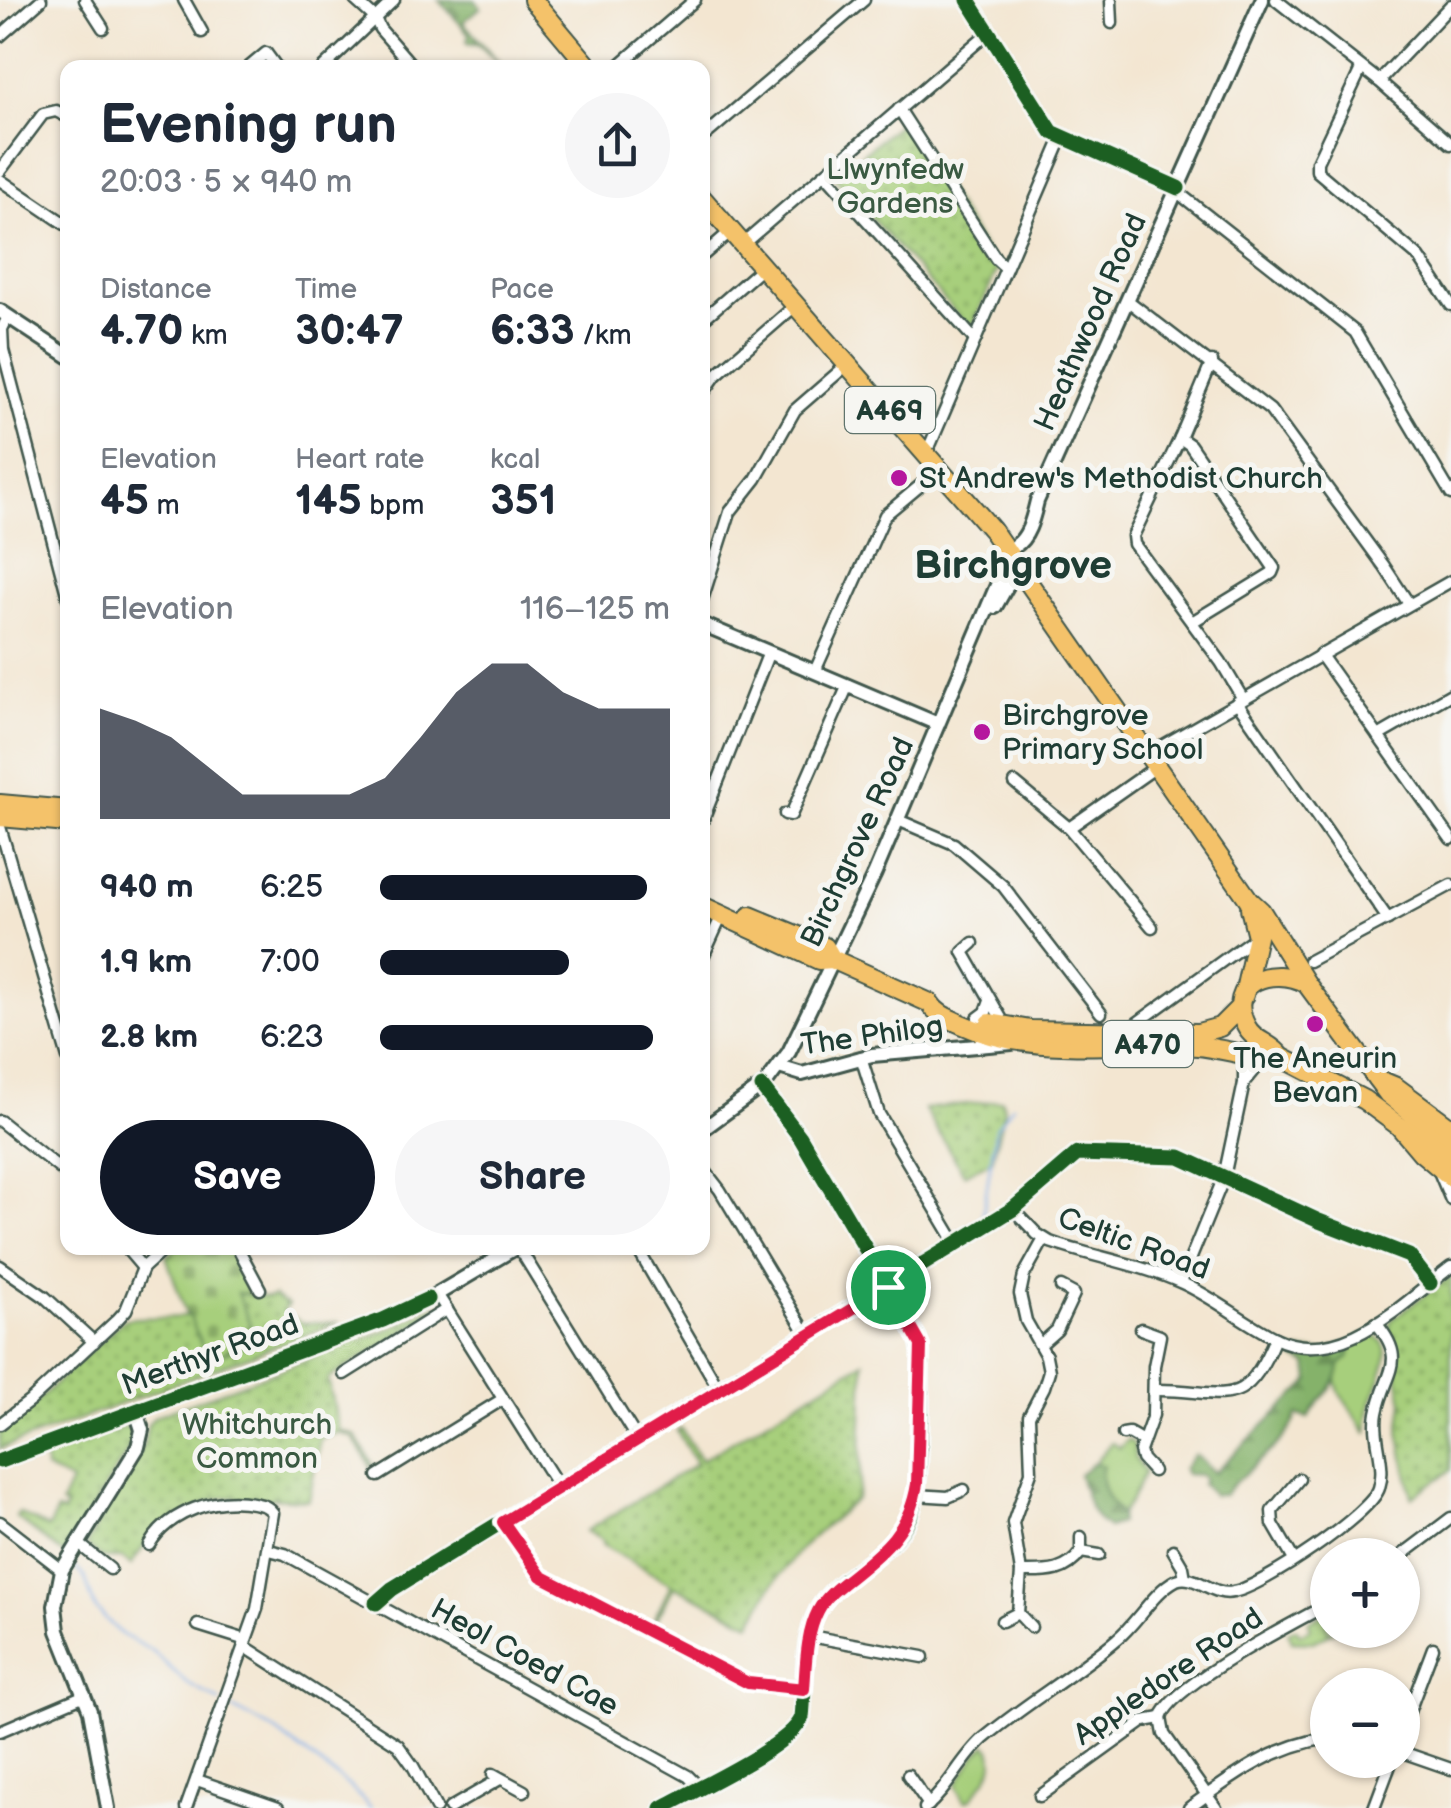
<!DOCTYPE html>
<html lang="en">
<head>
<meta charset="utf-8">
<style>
  :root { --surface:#fff; --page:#f6f6f7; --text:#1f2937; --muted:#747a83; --accent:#111827 }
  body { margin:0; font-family:"Balsamiq Sans",sans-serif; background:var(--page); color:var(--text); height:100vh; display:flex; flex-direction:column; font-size:38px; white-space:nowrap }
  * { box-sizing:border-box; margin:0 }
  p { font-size:32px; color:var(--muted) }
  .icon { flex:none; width:55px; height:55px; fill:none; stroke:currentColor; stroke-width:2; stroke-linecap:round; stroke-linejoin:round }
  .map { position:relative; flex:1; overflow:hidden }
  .sheet { position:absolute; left:60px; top:60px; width:650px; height:1195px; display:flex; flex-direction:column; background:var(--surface); border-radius:20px; box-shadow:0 2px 8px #0004 }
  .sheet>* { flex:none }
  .fabs { position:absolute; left:1310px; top:1538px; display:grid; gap:20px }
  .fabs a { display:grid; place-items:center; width:110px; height:110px; border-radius:50%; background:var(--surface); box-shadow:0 2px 8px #0004; font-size:50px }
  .pin { position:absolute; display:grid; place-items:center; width:85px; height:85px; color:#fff; margin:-42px; border:5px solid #fff; border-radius:50%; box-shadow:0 2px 10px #0007 }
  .round { display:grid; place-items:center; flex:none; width:105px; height:105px; border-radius:52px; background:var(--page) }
  .overview { display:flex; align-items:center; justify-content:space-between; height:170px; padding:0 40px }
  h1 { font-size:55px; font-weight:700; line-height:75px }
  .stats { display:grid; grid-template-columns:repeat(3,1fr); gap:15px; height:170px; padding:10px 40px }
  .stats div { display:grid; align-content:center }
  .stats b { font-size:42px; font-weight:700 }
  .stats small { font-size:28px; font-weight:400 }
  .stats p { font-size:28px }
  .chart { height:280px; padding:20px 40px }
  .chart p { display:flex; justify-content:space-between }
  .chart svg { width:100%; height:180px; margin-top:10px; fill:var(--accent); opacity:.7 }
  .button { display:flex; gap:20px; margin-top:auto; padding:20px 40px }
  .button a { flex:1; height:115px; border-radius:60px; background:var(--accent); color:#fff; font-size:40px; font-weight:700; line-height:115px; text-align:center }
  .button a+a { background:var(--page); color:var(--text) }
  ul { padding:0 40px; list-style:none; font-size:32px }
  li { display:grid; grid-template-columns:160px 120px 1fr; align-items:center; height:75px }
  li i { height:25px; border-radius:12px; background:var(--accent) }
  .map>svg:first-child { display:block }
  .grass { fill:#a7cf7b; stroke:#638658; stroke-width:2.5 }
  .forest { fill:url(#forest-firs); stroke:#527850; stroke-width:2.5 }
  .cemetery { fill:url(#cemetery-stones); stroke:#638658; stroke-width:2.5 }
  .park { fill:url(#park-dots); stroke:#638658; stroke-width:2.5 }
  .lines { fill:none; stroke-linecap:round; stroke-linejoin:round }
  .stream { stroke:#7dace7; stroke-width:2.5 }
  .minor-casing { stroke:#3f564c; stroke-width:15 }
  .tertiary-casing { stroke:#3f564c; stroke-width:18 }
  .primary-casing { stroke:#3f564c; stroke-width:22 }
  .trunk-casing { stroke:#3f564c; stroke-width:22 }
  .minor { stroke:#fff; stroke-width:10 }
  .tertiary { stroke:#fff; stroke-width:12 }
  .primary { stroke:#f4c26a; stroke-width:18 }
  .trunk { stroke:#f4c26a; stroke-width:18 }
  .cycleway-casing { stroke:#f6f6f2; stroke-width:21 }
  .cycleway { stroke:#1b5e20; stroke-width:15 }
  .route-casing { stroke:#fff; stroke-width:20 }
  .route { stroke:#e11d48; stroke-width:12 }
  .poi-dot { fill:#b5179e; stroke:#f6f6f2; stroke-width:4 }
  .labels { text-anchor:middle; stroke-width:10; stroke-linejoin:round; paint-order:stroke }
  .shield { fill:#f6f6f2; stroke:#60746d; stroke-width:2.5 }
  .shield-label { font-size:28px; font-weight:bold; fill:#1f3d34 }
  .park-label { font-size:30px; fill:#3a5a42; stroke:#f6f6f2 }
  .street-label { font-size:30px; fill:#1f3d34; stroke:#f6f6f2 }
  .poi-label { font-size:30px; fill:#1f3d34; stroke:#f6f6f2; text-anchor:start }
  .district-label { font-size:40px; font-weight:bold; fill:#1f3d34; stroke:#f6f6f2 }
</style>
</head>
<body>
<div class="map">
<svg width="1451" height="1808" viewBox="0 0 1451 1808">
  <defs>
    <pattern id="forest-firs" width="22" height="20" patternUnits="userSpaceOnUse" patternTransform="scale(2.5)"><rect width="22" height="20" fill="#85b26b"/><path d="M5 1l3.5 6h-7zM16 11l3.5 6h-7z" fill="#6c9259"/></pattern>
    <pattern id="cemetery-stones" width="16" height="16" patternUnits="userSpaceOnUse" patternTransform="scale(2.5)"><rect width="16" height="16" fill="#a7cf7b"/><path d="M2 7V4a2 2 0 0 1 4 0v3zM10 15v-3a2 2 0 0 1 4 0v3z" fill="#87a966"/></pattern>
    <pattern id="park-dots" width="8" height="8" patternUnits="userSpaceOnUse" patternTransform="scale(2.5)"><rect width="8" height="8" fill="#a7cf7b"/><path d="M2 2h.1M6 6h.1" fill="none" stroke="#87a966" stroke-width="1.8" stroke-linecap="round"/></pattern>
  </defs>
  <rect width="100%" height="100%" fill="#f6f6f2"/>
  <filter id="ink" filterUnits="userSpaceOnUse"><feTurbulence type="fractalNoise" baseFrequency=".01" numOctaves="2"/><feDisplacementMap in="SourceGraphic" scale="20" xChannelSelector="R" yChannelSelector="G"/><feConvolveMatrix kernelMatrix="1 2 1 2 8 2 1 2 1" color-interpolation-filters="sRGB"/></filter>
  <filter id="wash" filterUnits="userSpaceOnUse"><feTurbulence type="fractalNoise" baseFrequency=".0048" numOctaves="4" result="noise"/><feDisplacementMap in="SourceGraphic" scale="40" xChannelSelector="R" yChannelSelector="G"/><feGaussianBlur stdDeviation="2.25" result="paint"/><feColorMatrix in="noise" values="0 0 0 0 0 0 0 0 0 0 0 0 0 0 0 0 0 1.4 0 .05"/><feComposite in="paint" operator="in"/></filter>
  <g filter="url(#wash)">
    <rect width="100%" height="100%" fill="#f3e6d1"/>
    <g class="grass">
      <path d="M1366 1334C1406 1340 1375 1386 1370 1408 1368 1416 1368 1425 1367 1433L1340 1394 1336 1382 1340 1365 1349 1357 1353 1341Z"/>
      <polygon points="1128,1439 1134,1444 1135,1459 1145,1472 1130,1502 1113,1524 1087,1473 1109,1445 1112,1443 1120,1448"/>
      <polygon points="1323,1613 1327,1619 1328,1630 1336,1630 1313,1642 1292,1641 1288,1632 1296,1628 1300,1634 1311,1628 1308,1622"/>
      <path d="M987 1744C1003 1765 984 1781 971 1799L965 1801 956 1785 976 1754Z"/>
    </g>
    <g class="forest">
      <polygon points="439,0 475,0 481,7 463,22 503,67 477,43 471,44 467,41 469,34"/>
      <path d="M1347 1343 1351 1348 1349 1357 1340 1365C1340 1385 1316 1400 1309 1418L1297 1415C1290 1443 1243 1469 1224 1495H1213L1202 1484 1204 1480 1200 1475 1186 1474 1183 1469 1195 1454 1214 1473 1310 1381 1308 1365 1290 1356 1291 1351 1323 1352Z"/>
      <path d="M1092 1464 1103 1465C1097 1483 1109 1503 1121 1515L1120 1523 1108 1528C1090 1516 1084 1494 1079 1474Z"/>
    </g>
    <polygon class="cemetery" points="177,1248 228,1248 255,1295 238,1293 257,1341 206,1359 189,1315 186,1314 166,1256"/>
    <g class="park">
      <polygon points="900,123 905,125 997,270 971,330 835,177"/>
      <polygon points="1002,1100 1004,1109 992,1161 964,1174 924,1109"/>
      <polygon points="1451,1276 1451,1470 1412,1497 1399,1432 1403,1402 1397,1371 1399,1357 1389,1331 1391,1320"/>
      <path d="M237 1293 268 1298 273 1296 288 1305 283 1311 303 1323 340 1322 0 1449V1430L34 1404 123 1320C142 1314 166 1322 189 1315L207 1359 257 1341Z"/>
      <polygon points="436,1306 439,1310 328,1379 339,1430 355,1435 374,1466 371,1467 353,1437 339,1432 320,1439 309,1500 272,1498 265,1502 226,1497 207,1502 146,1543 131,1565 122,1558 102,1558 86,1545 144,1443 148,1424 155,1416 387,1330"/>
      <polygon points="864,1362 860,1484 857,1498 801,1548 771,1587 751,1623 674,1586 653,1626 651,1625 671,1584 602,1545 603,1541 586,1531 696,1464 677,1431 681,1428 701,1460"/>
      <polygon points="125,1426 134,1431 133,1442 64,1555 16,1517 19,1513 48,1528 57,1511 63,1513 66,1507 61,1504 71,1482 45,1468 45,1457"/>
    </g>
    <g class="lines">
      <g class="stream">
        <polyline points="964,972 982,1007"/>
        <polyline points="982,1220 996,1128 1013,1105"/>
        <polyline points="73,1565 85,1578 95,1608 121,1634 152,1651 188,1684 221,1702"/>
        <polyline points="228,1706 276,1731 349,1786 371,1808"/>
      </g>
    </g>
  </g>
  <g filter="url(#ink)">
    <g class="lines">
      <g class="minor-casing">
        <g id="minor">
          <polyline points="85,0 103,28"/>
          <polyline points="184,0 202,32"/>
          <polyline points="355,0 375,18 380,29 414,68"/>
          <polyline points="968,0 1052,132 1178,188"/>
          <polyline points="1276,0 1379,81 1451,144"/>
          <polyline points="1111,1 1112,23"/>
          <polyline points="0,36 41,0"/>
          <polyline points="248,68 266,53 277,68"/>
          <polyline points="323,68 394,0"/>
          <polyline points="616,68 695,0"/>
          <polyline points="1361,69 1317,162 1317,171 1419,257 1451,305"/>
          <polyline points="1379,81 1451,5"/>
          <polyline points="899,109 996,259 1006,268"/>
          <polyline points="702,138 864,0"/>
          <polyline points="0,171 43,114 56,111 68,117"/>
          <polyline points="825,174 975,340"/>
          <polyline points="0,180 68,226"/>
          <polyline points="1176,191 1355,332 1451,494"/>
          <polyline points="743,244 988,33"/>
          <polyline points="702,256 731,231"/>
          <polyline points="1127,300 1270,410 1384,566 1409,604"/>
          <polyline points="8,317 2,329 3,350 68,598"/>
          <polyline points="702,320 763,267"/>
          <polyline points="1212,362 1180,438 1133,536 1134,544 1221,662 1243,699"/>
          <polyline points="702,395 716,375 796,305"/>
          <polyline points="1180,438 1190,445 1274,568 1272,573 1192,622"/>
          <polyline points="925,450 931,443 1062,138"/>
          <polyline points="702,600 730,512 756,479 795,410 848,364"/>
          <polyline points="1320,654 1451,839"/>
          <polyline points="815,671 885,515 940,469"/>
          <polyline points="1237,702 1388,919"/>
          <polyline points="1378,736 1451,694"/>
          <polyline points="1148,754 1451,581"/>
          <polyline points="1015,783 1069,828 1152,927"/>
          <polyline points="785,814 791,815 848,685"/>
          <polyline points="898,820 954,844 1003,886 1101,1013"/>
          <polyline points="702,822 769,652"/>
          <polyline points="0,827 68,1058"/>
          <polyline points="1069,828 1156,767"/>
          <polyline points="973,943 963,952 1005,1025"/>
          <polyline points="702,959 722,915"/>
          <polyline points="1309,961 1451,885"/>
          <polyline points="978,1018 986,1012 990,1001"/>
          <polyline points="1137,1023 1257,936"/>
          <polyline points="861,1057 879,1114 957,1245"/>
          <polyline points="1244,1083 1258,1066 1269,1061"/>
          <polyline points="0,1121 68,1175"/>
          <polyline points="702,1167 720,1190 808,1336"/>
          <polyline points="1438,1169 1451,1200"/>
          <path d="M1013 1209 1037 1234 1050 1242C1093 1257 1140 1264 1182 1283 1215 1298 1243 1322 1275 1338 1340 1370 1403 1303 1451 1267"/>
          <path d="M1044 1239 1024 1275 1020 1294 1026 1321 1046 1356 1049 1371 1044 1387 1029 1416 1031 1472 1013 1523 1021 1572C1046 1572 1065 1574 1081 1552V1537"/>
          <polyline points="126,1248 143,1268"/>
          <polyline points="238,1248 260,1289"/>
          <polyline points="519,1248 637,1439"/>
          <polyline points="637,1248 719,1389"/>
          <polyline points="0,1266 45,1297 94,1342"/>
          <polyline points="1181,1282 1224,1177 1244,1083 1244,1054"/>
          <polyline points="437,1294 559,1487"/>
          <polyline points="1141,1329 1160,1336 1154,1366 1153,1415 1140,1451 1142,1459 1153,1471"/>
          <polyline points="1041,1344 1057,1330 1074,1294 1061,1287"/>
          <polyline points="344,1374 447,1309"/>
          <path d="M1155 1390C1225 1389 1243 1416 1275 1338"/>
          <polyline points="0,1424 30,1401 117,1320 126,1310 143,1268 165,1248"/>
          <polyline points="1123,1434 1129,1433 1143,1441"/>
          <polyline points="378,1476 503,1399"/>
          <polyline points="916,1495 948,1497 964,1490"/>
          <polyline points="0,1522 62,1570"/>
          <polyline points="503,1522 541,1576 748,1683 804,1689"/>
          <polyline points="79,1544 110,1569"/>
          <path d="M149 1545C169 1511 216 1496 253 1503 263 1505 267 1505 273 1513L257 1609 186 1808"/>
          <polyline points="269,1550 285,1554 688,1776 699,1787"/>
          <polyline points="1173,1550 1183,1567 1185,1578"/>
          <polyline points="1081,1552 1099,1555"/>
          <polyline points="1402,1555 1451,1518"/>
          <polyline points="1294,1560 1273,1524 1272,1511 1299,1479"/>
          <polyline points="1021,1572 1018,1613 1031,1627"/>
          <polyline points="376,1603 392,1589 1013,1209 1077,1154 1180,1157 1319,1221 1409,1256 1430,1283"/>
          <polyline points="1002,1621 1018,1613"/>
          <polyline points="198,1625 246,1640"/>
          <polyline points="810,1636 923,1657"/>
          <polyline points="244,1646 398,1745 413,1766 436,1808"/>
          <polyline points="1161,1718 1164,1734 1216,1808"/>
          <polyline points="1402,1730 1433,1648"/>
          <polyline points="0,1731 85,1695"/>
          <polyline points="1402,1752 1451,1769"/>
          <polyline points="493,1774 524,1791"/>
          <polyline points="908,1775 929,1805"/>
          <polyline points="197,1780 278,1808"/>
          <path d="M1040 1796 1144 1721 1161 1718C1171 1685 1294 1623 1328 1604"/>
          <polyline points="450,1808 500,1779"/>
          <path d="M662 1808C692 1791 792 1746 802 1717 806 1683 801 1641 818 1610 840 1571 891 1559 910 1516 924 1483 920 1393 921 1354L918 1338 800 1137 762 1087"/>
          <path d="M925 1808C949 1788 960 1760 983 1739 1026 1703 1075 1675 1117 1639 1137 1623 1153 1592 1176 1580 1195 1572 1212 1597 1233 1592 1262 1587 1371 1514 1379 1488 1387 1464 1372 1438 1377 1413 1385 1372 1409 1362 1376 1323"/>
          <path d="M1189 1808C1233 1776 1272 1746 1328 1738"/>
          <polyline points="1374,1808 1392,1760"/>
        </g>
      </g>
      <g class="tertiary-casing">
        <g id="tertiary">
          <polyline points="0,311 68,356"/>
          <path d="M1015 546C1029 537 1033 517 1037 501L1262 0"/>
          <polyline points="995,607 1012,577 1010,562"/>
          <polyline points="702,624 938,724"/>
          <polyline points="779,1067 802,1074 872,1055 1012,1043"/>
          <polyline points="702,1130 766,1083 789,1052 875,873 1003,571 1009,566"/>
          <polyline points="0,1461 386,1319 422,1303 515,1248"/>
          <polyline points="108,1808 90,1711 58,1631 55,1606 62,1570 138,1447 142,1430 136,1411"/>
        </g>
      </g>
      <g class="primary-casing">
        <g id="primary">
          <polyline points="533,0 590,68"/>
          <polyline points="702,198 992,530 1249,900 1261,911 1306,983"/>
          <polyline points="1244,995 1257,936 1250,908"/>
          <polyline points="1377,1079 1388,1094 1451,1145"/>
          <polyline points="1401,1127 1428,1141 1451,1160"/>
        </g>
      </g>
      <g class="trunk-casing">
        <g id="trunk">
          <polyline points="0,804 68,810"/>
          <polyline points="0,817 68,823"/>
          <path d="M702 906 819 960 832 959 930 1003C937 1015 949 1018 961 1024 1035 1058 1119 1040 1198 1046 1219 1048 1265 1061 1281 1057"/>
          <polyline points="750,916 825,947 832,959"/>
          <polyline points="990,1023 1031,1030 1198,1033 1220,1027 1240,1007"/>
          <path d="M1451 1128 1396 1087 1377 1079 1306 983C1272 965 1224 982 1246 1026 1254 1042 1272 1043 1281 1057L1364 1100 1399 1126 1421 1152 1451 1177"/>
        </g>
      </g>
      <use href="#minor" class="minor"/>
      <use href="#tertiary" class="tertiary"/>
      <use href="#primary" class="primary"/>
      <use href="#trunk" class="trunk"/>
      <g class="cycleway-casing">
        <g id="cycleway">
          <polyline points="968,0 1052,132 1178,188"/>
          <polyline points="0,1461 383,1320 428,1299"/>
          <polyline points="376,1603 392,1589 1013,1209 1077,1154 1180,1157 1319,1221 1409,1256 1430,1283"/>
          <path d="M662 1808C692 1791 792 1746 802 1717 806 1683 801 1641 818 1610 840 1571 891 1559 910 1516 924 1483 920 1393 921 1354L918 1338 800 1137 762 1087"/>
        </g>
      </g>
      <use href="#cycleway" class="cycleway"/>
    </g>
  </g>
  <g class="lines" filter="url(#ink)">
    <g class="route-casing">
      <path id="route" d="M888 1287 921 1345 917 1484C910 1529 885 1550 851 1577 838 1587 825 1597 818 1611 806 1634 806 1664 804 1689L748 1683 541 1576 503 1522Z"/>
    </g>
    <use href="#route" class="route"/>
  </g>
  <g class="poi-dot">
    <circle cx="899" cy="478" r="10"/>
    <circle cx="982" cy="732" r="10"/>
    <circle cx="1315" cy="1024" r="10"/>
  </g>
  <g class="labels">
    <g class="shield">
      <rect x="845" y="387" width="90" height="46" rx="8"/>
      <rect x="1103" y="1021" width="90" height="46" rx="8"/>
    </g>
    <g class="shield-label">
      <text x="890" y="420">A469</text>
      <text x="1148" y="1054">A470</text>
    </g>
    <g class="park-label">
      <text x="895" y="179">Llwynfedw<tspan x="895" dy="34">Gardens</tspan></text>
      <text x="257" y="1434">Whitchurch<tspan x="257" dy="34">Common</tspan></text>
    </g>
    <g class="street-label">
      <text transform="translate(1090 322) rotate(-66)" y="10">Heathwood Road</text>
      <text transform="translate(857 842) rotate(-65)" y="10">Birchgrove Road</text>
      <text transform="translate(872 1035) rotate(-8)" y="10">The Philog</text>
      <text transform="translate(1134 1243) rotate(20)" y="10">Celtic Road</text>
      <text transform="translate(210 1354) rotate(-20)" y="10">Merthyr Road</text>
      <text transform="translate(525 1657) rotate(29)" y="10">Heol Coed Cae</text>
      <text transform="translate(1168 1676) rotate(-34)" y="10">Appledore Road</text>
    </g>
    <g class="poi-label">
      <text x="919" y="488">St Andrew's Methodist Church</text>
      <text x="1002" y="725">Birchgrove<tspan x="1002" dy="34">Primary School</tspan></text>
      <text x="1315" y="1068" text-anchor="middle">The Aneurin<tspan x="1315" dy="34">Bevan</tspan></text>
    </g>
    <g class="district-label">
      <text x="1013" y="578">Birchgrove</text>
    </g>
  </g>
</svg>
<div class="fabs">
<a>+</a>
<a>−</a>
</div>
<div class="pin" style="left:888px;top:1287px;background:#1e9e55"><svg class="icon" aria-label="arrive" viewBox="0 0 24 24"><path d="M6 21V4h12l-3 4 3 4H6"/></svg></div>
<section class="sheet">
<div class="overview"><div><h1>Evening run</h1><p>20:03 · 5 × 940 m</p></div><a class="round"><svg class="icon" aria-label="share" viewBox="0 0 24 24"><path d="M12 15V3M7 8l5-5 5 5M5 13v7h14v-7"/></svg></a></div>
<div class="stats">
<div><p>Distance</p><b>4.70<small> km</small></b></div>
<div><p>Time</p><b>30:47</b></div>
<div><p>Pace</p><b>6:33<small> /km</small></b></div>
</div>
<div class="stats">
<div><p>Elevation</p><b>45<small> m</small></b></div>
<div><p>Heart rate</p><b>145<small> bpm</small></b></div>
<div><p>kcal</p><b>351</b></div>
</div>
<div class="chart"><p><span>Elevation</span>116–125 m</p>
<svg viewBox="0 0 160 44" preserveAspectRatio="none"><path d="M0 44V17L10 20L20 24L30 31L40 38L50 38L60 38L70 38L80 34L90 24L100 13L110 6L120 6L130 13L140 17L150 17L160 17V44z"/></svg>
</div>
<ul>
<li><b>940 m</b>6:25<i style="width:92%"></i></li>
<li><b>1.9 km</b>7:00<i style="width:65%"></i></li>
<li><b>2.8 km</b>6:23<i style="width:94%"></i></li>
</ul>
<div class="button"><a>Save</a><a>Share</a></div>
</section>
</div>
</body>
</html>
